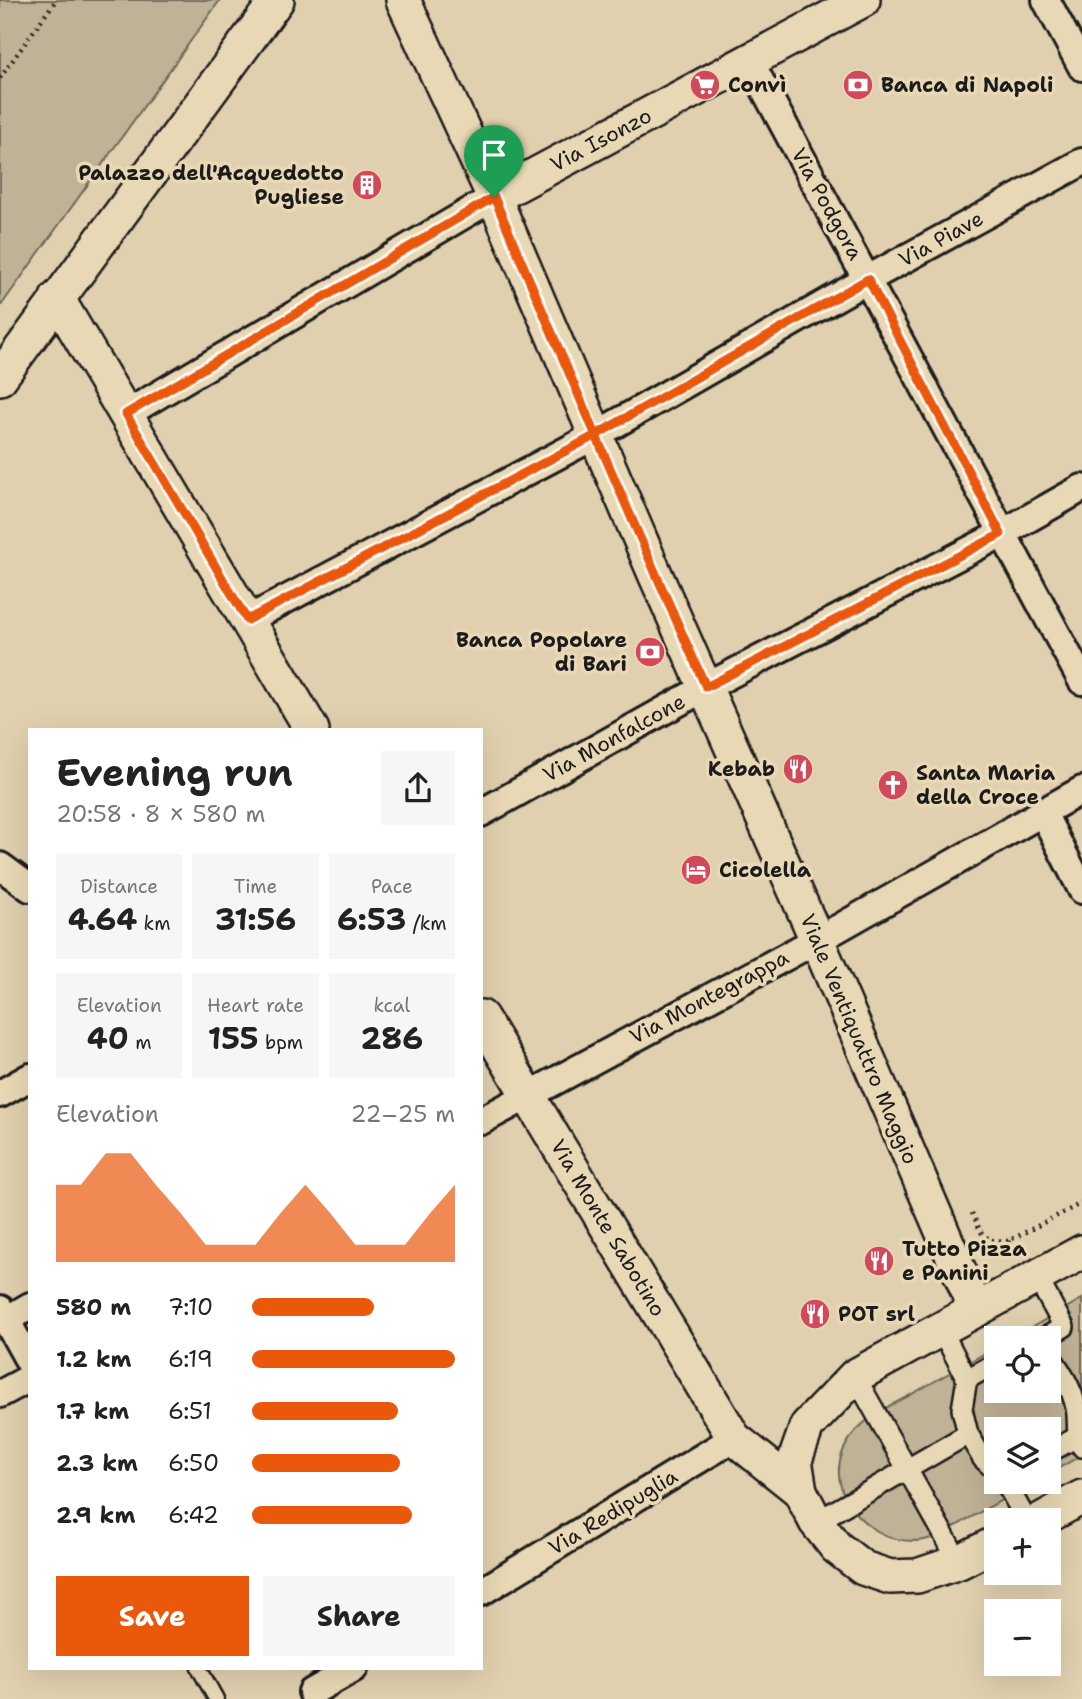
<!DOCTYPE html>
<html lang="en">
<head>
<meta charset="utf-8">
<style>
  :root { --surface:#fff; --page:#f6f6f6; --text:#222; --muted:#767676; --accent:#ea580c }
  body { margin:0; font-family:"Shantell Sans",sans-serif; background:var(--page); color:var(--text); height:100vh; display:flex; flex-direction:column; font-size:26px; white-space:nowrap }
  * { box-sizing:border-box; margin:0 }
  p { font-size:23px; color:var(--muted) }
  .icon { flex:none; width:38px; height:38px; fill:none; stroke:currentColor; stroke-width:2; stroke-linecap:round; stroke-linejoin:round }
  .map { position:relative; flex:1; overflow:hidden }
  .details { position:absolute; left:28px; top:728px; width:455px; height:942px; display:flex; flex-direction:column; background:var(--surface); border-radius:0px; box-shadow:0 7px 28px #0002 }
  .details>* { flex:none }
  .fabs { position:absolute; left:984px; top:1326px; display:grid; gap:14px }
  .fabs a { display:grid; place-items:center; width:77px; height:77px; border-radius:0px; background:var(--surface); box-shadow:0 7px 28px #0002; font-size:35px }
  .pin { position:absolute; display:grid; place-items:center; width:60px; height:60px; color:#fff; margin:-72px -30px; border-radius:50% 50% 50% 0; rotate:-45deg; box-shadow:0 0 7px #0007 }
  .pin .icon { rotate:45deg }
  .round { display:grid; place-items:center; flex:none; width:74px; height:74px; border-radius:0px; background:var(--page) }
  .overview { display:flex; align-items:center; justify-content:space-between; height:119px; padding:0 28px }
  h1 { font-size:38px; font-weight:700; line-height:52px }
  .stats { display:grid; grid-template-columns:repeat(3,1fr); gap:10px; height:119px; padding:7px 28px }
  .stats div { display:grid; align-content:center; border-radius:0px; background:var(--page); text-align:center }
  .stats b { font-size:30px; font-weight:700 }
  .stats small { font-size:19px; font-weight:400 }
  .stats p { font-size:19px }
  .chart { height:196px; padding:14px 28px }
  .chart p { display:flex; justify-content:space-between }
  .chart svg { width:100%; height:126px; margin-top:7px; fill:var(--accent); opacity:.7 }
  .primary-button { display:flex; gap:14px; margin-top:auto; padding:14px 28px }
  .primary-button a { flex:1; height:80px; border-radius:0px; background:var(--accent); color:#fff; font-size:28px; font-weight:700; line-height:80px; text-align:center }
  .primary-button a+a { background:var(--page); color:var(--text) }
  ul { padding:0 28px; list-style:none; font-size:23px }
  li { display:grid; grid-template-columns:112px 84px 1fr; align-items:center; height:52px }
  li i { height:18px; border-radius:9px; background:var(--accent) }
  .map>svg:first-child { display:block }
  .green { fill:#c0b296; stroke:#6e6759; stroke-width:2 }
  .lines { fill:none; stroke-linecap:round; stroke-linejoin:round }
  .service-casing { stroke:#1c1c1c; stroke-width:19 }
  .pedestrian-casing { stroke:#1c1c1c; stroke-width:24 }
  .minor-casing { stroke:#1c1c1c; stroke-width:32 }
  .tertiary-casing { stroke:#1c1c1c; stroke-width:38 }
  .path { stroke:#1c1c1c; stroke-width:4.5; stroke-dasharray:2 5; stroke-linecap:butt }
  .service { stroke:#e9d8b5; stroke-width:14 }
  .pedestrian { stroke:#e9d8b5; stroke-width:19 }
  .minor { stroke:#e9d8b5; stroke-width:26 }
  .tertiary { stroke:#e9d8b5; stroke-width:33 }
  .route-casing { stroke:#fff; stroke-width:14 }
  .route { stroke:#ea580c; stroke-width:9 }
  .labels { text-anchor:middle; stroke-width:7; stroke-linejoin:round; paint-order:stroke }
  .poi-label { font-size:21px; font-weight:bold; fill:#1c1c1c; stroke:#e9d8b5; text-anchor:start }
  .street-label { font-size:21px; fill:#1c1c1c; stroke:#e9d8b5 }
</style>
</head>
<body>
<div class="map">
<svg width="1082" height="1699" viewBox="0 0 1082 1699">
  <rect width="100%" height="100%" fill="#e1d0af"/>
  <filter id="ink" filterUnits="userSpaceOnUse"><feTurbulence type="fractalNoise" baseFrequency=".0143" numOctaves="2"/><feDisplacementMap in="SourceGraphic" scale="14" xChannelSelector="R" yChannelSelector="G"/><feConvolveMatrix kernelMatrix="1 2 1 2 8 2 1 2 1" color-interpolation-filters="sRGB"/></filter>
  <g filter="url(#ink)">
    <g class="green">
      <polygon points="0,0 220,0 0,307"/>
      <path d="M1082 1299V1455L1048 1474V1430H996V1482H1033C1011 1495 989 1507 968 1519 954 1527 940 1537 924 1540 892 1546 859 1525 845 1497 834 1474 838 1453 854 1433 869 1415 892 1405 912 1394 940 1378 968 1363 996 1347V1391H1048V1339H1011Z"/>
    </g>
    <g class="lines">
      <g class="service-casing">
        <polyline id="service" points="199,1668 216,1699"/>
      </g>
      <g class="pedestrian-casing">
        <g id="pedestrian">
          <polyline points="1037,1277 1064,1327 1042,1339"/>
          <polyline points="941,1329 967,1379 962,1409 968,1434 983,1459 996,1471"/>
          <path d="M1048 1352C1060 1370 1072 1387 1076 1408 1079 1422 1075 1433 1082 1447"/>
          <polyline points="855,1376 959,1562"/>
          <polyline points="967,1379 996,1363"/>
          <polyline points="1048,1453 1077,1437"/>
          <polyline points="1005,1482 1027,1521"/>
          <polyline points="816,1522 968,1434"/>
        </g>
      </g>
      <g class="minor-casing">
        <g id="minor">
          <polyline points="1046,0 1082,67"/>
          <polyline points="750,62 1082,681"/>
          <polyline points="126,414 494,197"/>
          <polyline points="247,620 596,435 868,279 1082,162"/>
          <polyline points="481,813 706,687 1001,534 1082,488"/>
          <polyline points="1043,813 1082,890"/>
          <polyline points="0,866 30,888"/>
          <polyline points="0,1094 30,1077"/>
          <polyline points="481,1121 837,929 1082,790"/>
          <polyline points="0,1309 30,1363"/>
          <polyline points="6,1320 30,1306"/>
          <polyline points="0,1394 30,1378"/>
          <polyline points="481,1592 734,1438"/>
          <polyline points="312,1692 354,1668"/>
        </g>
      </g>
      <g class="tertiary-casing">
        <g id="tertiary">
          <polyline points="403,0 494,197 655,574 817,940 976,1310"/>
          <polyline points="494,197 863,0"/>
          <polyline points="57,298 312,730"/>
          <polyline points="0,378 277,0"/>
          <polyline points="481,1017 734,1438 800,1491 816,1522 836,1547 863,1568 890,1577 917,1576 959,1562 996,1543"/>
          <polyline points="800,1491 795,1460 807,1426 855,1376 1082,1252"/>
          <polyline points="1039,1521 1082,1497"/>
        </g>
      </g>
      <g class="path">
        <polyline points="0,78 56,0"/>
        <polyline points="972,1213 981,1232 990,1240 1008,1241 1082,1203"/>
        <polyline points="1008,1241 1015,1256"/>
      </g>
      <use href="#service" class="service"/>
      <use href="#pedestrian" class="pedestrian"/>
      <use href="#minor" class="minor"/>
      <use href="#tertiary" class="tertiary"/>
    </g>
  </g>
  <g class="lines" filter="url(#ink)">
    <g class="route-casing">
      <path id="route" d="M494 197C564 361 633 525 706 687L1001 534 868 279 596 435 247 620 126 414 494 197"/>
    </g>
    <use href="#route" class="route"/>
  </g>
  <defs>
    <g id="supermarket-disc" transform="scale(1.575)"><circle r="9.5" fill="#d1495b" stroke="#e9d8b5"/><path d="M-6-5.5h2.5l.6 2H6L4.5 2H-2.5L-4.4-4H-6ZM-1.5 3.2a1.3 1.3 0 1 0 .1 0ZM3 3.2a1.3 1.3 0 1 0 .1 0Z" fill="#fff"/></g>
    <g id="bank-disc" transform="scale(1.575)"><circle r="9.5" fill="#d1495b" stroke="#e9d8b5"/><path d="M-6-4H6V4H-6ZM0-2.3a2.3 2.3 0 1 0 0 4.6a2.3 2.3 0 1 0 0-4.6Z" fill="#fff"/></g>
    <g id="building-disc" transform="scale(1.575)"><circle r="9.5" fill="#d1495b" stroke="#e9d8b5"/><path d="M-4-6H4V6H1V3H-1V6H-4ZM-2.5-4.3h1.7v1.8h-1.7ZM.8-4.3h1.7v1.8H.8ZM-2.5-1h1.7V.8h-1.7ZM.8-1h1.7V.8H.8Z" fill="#fff"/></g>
    <g id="restaurant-disc" transform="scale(1.575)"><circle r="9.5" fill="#d1495b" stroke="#e9d8b5"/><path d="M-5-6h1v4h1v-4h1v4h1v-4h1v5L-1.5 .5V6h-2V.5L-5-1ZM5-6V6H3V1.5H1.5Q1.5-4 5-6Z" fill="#fff"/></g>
    <g id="church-disc" transform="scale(1.575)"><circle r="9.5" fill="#d1495b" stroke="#e9d8b5"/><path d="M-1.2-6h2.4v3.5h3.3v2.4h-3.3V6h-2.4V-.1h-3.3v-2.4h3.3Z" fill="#fff"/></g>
    <g id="hotel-disc" transform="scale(1.575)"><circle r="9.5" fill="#d1495b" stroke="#e9d8b5"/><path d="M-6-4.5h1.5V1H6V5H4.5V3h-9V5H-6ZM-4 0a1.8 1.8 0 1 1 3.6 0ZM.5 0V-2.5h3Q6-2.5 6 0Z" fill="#fff"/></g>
  </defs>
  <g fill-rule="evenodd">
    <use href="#supermarket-disc" x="705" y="85"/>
    <use href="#bank-disc" x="858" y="85"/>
    <use href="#building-disc" x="367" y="185"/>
    <use href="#bank-disc" x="650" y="652"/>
    <use href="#restaurant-disc" x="798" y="769"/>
    <use href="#church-disc" x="893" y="785"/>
    <use href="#hotel-disc" x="696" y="870"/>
    <use href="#restaurant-disc" x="879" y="1261"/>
    <use href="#restaurant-disc" x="815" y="1314"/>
  </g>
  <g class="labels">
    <g class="poi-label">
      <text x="728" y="92">Convì</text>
      <text x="881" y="92">Banca di Napoli</text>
      <text x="344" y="180" text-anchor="end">Palazzo dell'Acquedotto<tspan x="344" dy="24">Pugliese</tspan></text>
      <text x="627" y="647" text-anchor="end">Banca Popolare<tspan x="627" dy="24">di Bari</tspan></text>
      <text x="775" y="776" text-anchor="end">Kebab</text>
      <text x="916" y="780">Santa Maria<tspan x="916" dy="24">della Croce</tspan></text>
      <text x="719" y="877">Cicolella</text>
      <text x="902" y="1256">Tutto Pizza<tspan x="902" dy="24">e Panini</tspan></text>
      <text x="838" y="1321">POT srl</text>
    </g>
    <g class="street-label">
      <text transform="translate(601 140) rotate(-28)" y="7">Via Isonzo</text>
      <text transform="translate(827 204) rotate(61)" y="7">Via Podgora</text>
      <text transform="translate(941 239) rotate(-29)" y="7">Via Piave</text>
      <text transform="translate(614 738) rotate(-29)" y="7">Via Monfalcone</text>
      <text transform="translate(709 997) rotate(-28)" y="7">Via Montegrappa</text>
      <text transform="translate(859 1039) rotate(67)" y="7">Viale Ventiquattro Maggio</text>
      <text transform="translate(608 1228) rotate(59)" y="7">Via Monte Sabotino</text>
      <text transform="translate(613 1512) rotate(-31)" y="7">Via Redipuglia</text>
    </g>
  </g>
</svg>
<div class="fabs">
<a><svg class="icon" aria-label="locate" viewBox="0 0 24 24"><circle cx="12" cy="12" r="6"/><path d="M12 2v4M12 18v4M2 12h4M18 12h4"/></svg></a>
<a><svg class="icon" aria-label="layers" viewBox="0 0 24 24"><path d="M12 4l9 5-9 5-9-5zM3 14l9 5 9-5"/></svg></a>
<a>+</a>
<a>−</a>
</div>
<div class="pin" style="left:494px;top:197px;background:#1e9e55"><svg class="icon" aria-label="arrive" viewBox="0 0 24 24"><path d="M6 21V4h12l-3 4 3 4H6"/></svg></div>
<section class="details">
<div class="overview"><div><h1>Evening run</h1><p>20:58 · 8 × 580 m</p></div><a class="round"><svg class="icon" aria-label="share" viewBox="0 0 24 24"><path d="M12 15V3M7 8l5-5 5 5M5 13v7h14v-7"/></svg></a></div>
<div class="stats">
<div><p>Distance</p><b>4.64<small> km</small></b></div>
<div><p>Time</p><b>31:56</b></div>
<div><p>Pace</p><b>6:53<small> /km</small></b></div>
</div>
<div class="stats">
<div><p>Elevation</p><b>40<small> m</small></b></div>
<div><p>Heart rate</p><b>155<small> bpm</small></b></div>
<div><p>kcal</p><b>286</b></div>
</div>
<div class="chart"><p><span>Elevation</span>22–25 m</p>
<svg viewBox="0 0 160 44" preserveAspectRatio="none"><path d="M0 44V17L10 17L20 6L30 6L40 17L50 27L60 38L70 38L80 38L90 27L100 17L110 27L120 38L130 38L140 38L150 27L160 17V44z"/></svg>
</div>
<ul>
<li><b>580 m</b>7:10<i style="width:60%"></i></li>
<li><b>1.2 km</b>6:19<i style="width:100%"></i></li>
<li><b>1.7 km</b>6:51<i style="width:72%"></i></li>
<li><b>2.3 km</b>6:50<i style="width:73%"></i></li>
<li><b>2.9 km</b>6:42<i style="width:79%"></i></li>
</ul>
<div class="primary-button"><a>Save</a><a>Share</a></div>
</section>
</div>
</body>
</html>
